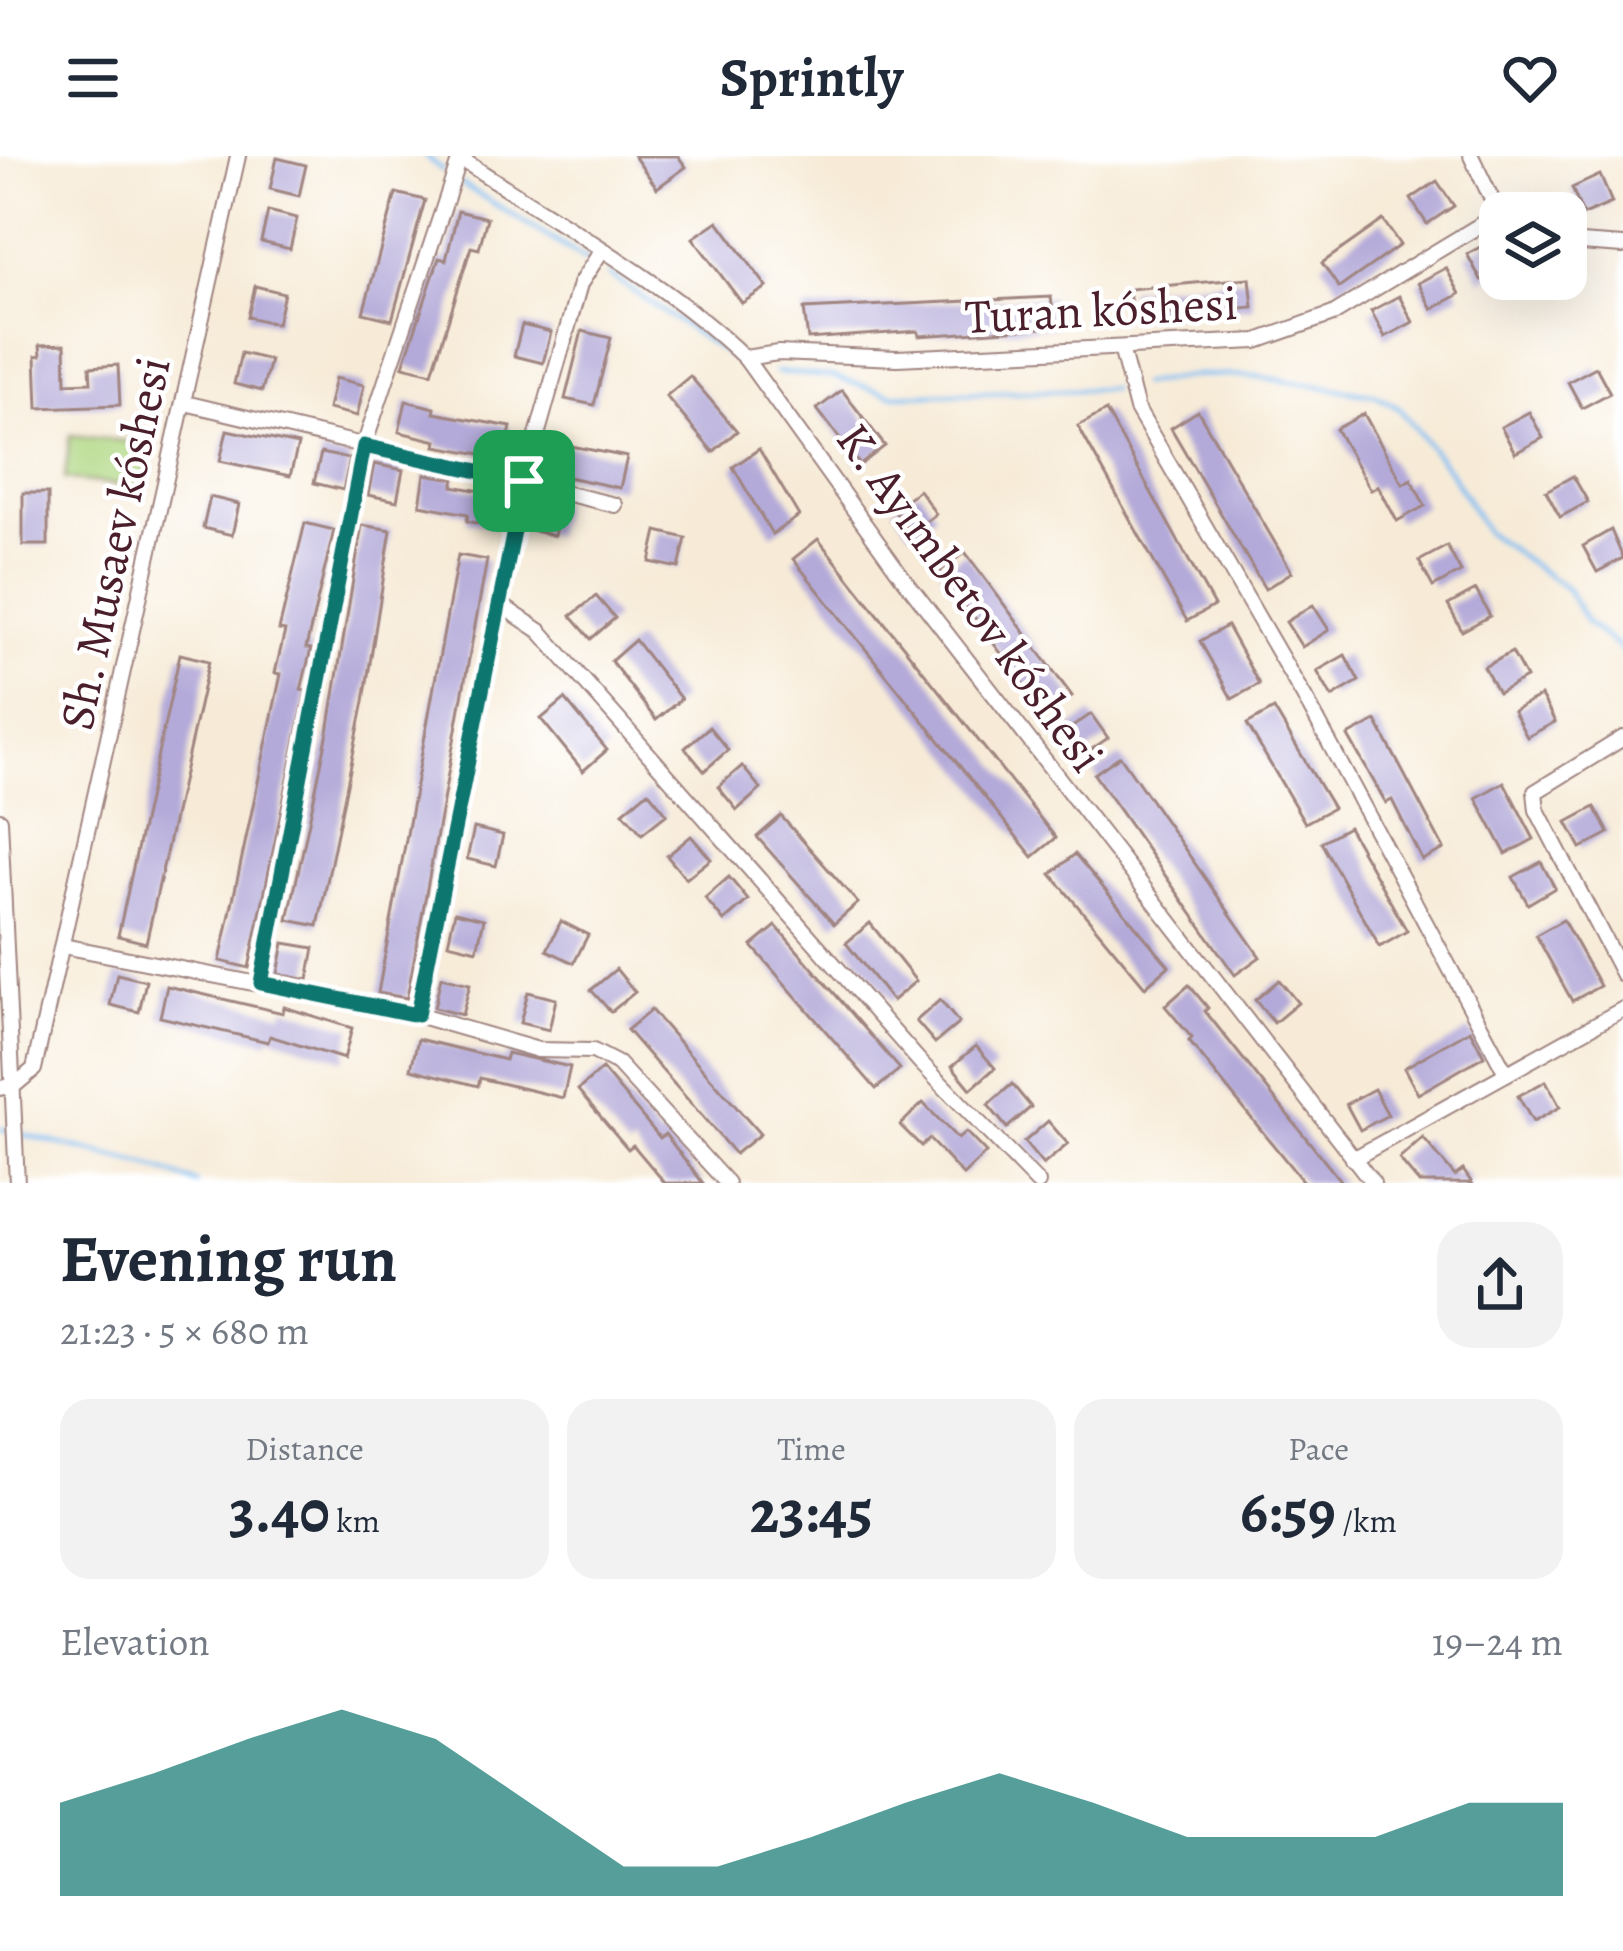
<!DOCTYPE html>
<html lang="en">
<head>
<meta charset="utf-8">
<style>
  :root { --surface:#fff; --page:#f2f2f3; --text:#1f2937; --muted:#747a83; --accent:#0f766e }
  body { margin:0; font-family:Alegreya,serif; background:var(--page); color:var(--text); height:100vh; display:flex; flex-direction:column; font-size:45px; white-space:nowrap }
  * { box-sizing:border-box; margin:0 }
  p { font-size:39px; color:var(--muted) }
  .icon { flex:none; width:66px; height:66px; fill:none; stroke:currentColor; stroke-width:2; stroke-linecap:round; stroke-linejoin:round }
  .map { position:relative; height:1027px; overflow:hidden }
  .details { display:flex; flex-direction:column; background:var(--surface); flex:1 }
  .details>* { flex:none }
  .fabs { position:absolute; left:1479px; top:36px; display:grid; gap:24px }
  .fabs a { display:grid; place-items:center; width:108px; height:108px; border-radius:24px; background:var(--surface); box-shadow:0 12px 48px #0002; font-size:60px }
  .pin { position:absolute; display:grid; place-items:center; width:102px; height:102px; color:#fff; margin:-51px; border-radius:24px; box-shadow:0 6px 18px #0006 }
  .round { display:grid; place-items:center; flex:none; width:126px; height:126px; border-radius:36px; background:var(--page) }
  .head { display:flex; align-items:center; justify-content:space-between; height:204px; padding:0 60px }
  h1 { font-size:66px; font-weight:600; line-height:90px }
  .figures { display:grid; grid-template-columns:repeat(3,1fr); gap:18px; height:204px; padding:12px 60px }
  .figures div { display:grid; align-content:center; border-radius:30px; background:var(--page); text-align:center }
  .figures b { font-size:60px; font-weight:600 }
  .figures small { font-size:33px; font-weight:400 }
  .figures p { font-size:33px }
  .chart { height:336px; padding:24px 60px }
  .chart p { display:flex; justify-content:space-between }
  .chart svg { width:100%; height:216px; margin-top:12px; fill:var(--accent); opacity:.7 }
  header { display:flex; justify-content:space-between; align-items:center; height:156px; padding:0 60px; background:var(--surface); font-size:54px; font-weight:600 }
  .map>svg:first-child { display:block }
  .green { fill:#b0d883; stroke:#7d7c57; stroke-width:3 }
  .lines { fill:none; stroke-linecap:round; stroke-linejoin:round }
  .stream { stroke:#7ebef3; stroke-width:4.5 }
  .building { fill:#b4aad9 }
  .minor-casing { stroke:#a08581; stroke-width:18 }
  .minor { stroke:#fff; stroke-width:14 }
  .route-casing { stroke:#fff; stroke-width:24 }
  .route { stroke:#0f766e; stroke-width:15 }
  .labels { text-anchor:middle; stroke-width:9; stroke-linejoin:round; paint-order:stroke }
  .street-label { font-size:48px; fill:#4a1f2b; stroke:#fff }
</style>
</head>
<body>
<header><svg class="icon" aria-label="menu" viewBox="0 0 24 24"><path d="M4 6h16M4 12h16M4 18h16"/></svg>Sprintly<svg class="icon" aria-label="heart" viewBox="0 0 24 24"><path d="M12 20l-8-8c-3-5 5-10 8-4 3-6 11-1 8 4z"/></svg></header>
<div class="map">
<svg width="1623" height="1027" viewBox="0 0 1623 1027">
  <rect width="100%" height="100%" fill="#fff"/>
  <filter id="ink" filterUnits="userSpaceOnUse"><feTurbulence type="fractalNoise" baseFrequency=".00833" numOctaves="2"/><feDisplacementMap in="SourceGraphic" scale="24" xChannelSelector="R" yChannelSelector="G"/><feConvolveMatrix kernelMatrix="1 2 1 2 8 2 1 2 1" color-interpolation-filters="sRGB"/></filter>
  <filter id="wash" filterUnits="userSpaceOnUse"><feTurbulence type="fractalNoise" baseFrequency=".004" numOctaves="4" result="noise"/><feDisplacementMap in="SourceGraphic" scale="48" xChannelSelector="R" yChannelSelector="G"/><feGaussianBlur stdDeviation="2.7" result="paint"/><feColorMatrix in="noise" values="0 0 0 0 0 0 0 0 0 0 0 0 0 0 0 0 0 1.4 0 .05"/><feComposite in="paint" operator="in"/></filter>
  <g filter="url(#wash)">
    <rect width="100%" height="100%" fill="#f7ebd7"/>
    <polygon class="green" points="70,279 150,288 145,332 65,323"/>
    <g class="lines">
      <g class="stream">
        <polyline points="426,0 442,14"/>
        <polyline points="462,28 586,104"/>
        <polyline points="609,119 732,202"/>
        <polyline points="776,216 834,221 892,239 1111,233"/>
        <polyline points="1141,228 1198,219 1254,220 1376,239 1400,253 1451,317 1485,375 1568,434 1586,466 1623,495"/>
        <polyline points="0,973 147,1009 197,1027"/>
      </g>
    </g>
    <g id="blocks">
      <g class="building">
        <polygon points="634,0 678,0 686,11 657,32"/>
        <polygon points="277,2 306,9 299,40 270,33"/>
        <polygon points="1600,19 1612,47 1583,59 1572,32"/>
        <polygon points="1437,25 1454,50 1427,68 1411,43"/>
        <polygon points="396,37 425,44 392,164 363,157"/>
        <polygon points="268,55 297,62 290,93 261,86"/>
        <polygon points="458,55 487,62 479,93 471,91 432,217 403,210 439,102 446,104"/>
        <polygon points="1383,64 1400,89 1339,132 1322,107"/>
        <polygon points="718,65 767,131 742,147 693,82"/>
        <polygon points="1495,83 1500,114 1481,124 1467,98"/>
        <polygon points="1446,112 1460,138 1432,153 1418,127"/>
        <polygon points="1250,122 1253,151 1132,162 1129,133"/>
        <polygon points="255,130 284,137 277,168 248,161"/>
        <polygon points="1399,140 1413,166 1385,181 1371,155"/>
        <polygon points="1051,141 1055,171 919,180 918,175 808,183 804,153"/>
        <polygon points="522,169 551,176 543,207 514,200"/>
        <polygon points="582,175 611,182 594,249 565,243"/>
        <polygon points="65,188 66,227 91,226 90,211 118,209 120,249 38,252 36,200 41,199 40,189"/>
        <polygon points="241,197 270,204 262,235 234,228"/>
        <polygon points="1596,211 1610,237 1582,252 1568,226"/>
        <polygon points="690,220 737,275 713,296 666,240"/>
        <polygon points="335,222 364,229 357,260 328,253"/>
        <polygon points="842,234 885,290 860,309 817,253"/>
        <polygon points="406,245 435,252 434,257 511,271 504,302 436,290 437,285 399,276"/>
        <polygon points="1106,255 1214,450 1187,465 1078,270"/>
        <polygon points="1198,255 1292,416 1265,433 1171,272"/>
        <polygon points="1529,256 1543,282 1515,297 1501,271"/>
        <polygon points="1364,258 1403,328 1411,323 1425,350 1397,365 1378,330 1371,334 1336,273"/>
        <polygon points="227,274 298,289 290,320 220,305"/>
        <polygon points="556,287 627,301 620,332 549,317"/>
        <polygon points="759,293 799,360 772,378 733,311"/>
        <polygon points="321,297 350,303 343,334 314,327"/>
        <polygon points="374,308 403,314 397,345 368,339"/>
        <polygon points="425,318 455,323 453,330 502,339 496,371 467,365 468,358 420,349"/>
        <polygon points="1573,320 1588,346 1560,361 1546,335"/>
        <polygon points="919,334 936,358 911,377 893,353"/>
        <rect x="23" y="337" width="25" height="52"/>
        <polygon points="210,341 239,348 232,379 203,372"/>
        <polygon points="533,342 561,349 554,380 526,373"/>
        <polygon points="305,367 334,374 306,492 311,493 301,534 306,535 249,812 220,805 281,518 275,517 285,475 279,474"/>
        <polygon points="362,369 391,374 364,545 318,770 288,764 328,576"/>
        <polygon points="1611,374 1623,402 1597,416 1583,390"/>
        <polygon points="657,375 686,382 679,412 650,406"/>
        <polygon points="818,383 1056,682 1033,701 793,403"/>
        <polygon points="1447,390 1461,416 1433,431 1419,405"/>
        <polygon points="965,396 1072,540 1046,558 940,415"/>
        <polygon points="458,399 487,404 407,842 378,837"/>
        <polygon points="1476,434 1490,460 1462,475 1448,449"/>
        <polygon points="596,440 615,462 591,483 571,460"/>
        <polygon points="1313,449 1329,474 1302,491 1286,466"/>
        <polygon points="1227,470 1259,528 1232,543 1200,485"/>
        <polygon points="635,484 681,543 656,564 611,505"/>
        <polygon points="1512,496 1526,522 1498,537 1484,511"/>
        <polygon points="180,498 209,505 146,787 118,780"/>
        <polygon points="1345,499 1359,525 1332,541 1317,515"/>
        <polygon points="1541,540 1555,566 1527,581 1513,555"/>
        <polygon points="565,543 607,594 583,615 541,563"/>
        <polygon points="1274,553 1333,652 1305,667 1247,568"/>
        <polygon points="1091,558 1108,582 1082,600 1065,576"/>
        <polygon points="1376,565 1444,693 1422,704 1392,644 1386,647 1348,580"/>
        <polygon points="709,571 728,594 704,615 685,592"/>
        <polygon points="1120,600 1260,801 1235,819 1094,618"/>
        <polygon points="742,610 761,633 737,654 718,631"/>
        <polygon points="1504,626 1534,683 1506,698 1476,642"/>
        <polygon points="648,635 667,658 642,678 623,656"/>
        <polygon points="1595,651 1609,677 1581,692 1567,666"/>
        <polygon points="781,660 858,747 834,768 757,681"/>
        <polygon points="1348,671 1407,775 1380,791 1321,686"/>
        <polygon points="474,672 503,679 496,710 467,703"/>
        <polygon points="691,680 711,703 686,723 667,700"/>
        <polygon points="1075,698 1169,810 1145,831 1051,718"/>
        <polygon points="1541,706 1555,732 1528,748 1513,721"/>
        <polygon points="729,721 748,744 724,765 705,742"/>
        <polygon points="455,756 484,763 477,794 448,787"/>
        <polygon points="1563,764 1600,830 1572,845 1536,779"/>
        <polygon points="561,765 588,779 574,807 547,794"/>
        <polygon points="870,767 916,825 892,845 846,787"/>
        <polygon points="776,770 900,913 876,933 752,790"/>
        <polygon points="284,787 314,792 308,824 278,818"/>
        <polygon points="616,813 635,836 611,856 591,834"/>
        <polygon points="117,818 146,825 139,856 110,849"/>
        <polygon points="441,821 470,828 462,859 434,852"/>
        <polygon points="1279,824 1298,847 1274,867 1255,844"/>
        <polygon points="1189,829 1208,852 1205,855 1342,1027 1304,1027 1189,885 1192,882 1165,850"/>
        <polygon points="167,830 283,857 284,851 352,872 344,903 270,880 268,886 160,861"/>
        <polygon points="528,836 556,843 549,874 520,867"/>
        <polygon points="940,844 959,867 935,887 916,865"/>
        <polygon points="651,854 760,978 735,998 627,874"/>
        <polygon points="1470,874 1484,900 1418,938 1404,912"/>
        <polygon points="418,883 505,904 507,897 570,911 563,942 480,922 478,930 411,913"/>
        <polygon points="976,890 995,912 971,933 952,910"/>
        <polygon points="602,913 660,982 665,978 703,1027 665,1027 633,989 628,993 578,934"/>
        <polygon points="1546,925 1560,951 1533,966 1518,940"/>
        <polygon points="1012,928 1031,951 1007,972 988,949"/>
        <polygon points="1374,933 1388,959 1360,974 1346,948"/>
        <polygon points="923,947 958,983 966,976 986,997 963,1019 929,983 921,990 900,969"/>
        <polygon points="1048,965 1068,988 1043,1009 1024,986"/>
        <polygon points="1423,982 1455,1020 1463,1014 1472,1027 1419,1027 1399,1003"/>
      </g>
    </g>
  </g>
  <g filter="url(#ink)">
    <use href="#blocks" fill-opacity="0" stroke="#a08581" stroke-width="3"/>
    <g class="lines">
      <g class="minor-casing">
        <g id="minor">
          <path d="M457 0C553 65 661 121 745 202L901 419 1373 1027"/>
          <polyline points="1471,0 1498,56"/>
          <polyline points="1566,86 1623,90"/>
          <polyline points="1121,192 1137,253 1310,551 1506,917"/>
          <polyline points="745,202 778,197 897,202 1257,185 1333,158 1500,57"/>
          <polyline points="185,247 615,349"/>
          <polyline points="498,447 540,475 921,907 1038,1027"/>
          <polyline points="1623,582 1535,636 1537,654 1623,819"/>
          <polyline points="0,664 17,1027"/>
          <polyline points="63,790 417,859 538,894 593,895 618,908 727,1027"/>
          <polyline points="261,827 364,290 460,2"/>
          <polyline points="417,859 524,325 580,128 602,94"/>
          <polyline points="0,932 15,929 34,913 238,0"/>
          <polyline points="1353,1003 1623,853"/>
        </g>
      </g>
      <use href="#minor" class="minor"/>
    </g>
  </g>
  <g class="lines" filter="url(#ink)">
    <g class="route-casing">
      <polygon id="route" points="364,290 524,325 417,859 261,827"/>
    </g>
    <use href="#route" class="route"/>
  </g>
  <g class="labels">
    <g class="street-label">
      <text transform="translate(1101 153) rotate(-3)" y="17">Turan kóshesi</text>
      <text transform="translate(114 387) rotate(-78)" y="17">Sh. Musaev kóshesi</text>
      <text transform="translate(971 441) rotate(54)" y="17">K. Ayımbetov kóshesi</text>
    </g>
  </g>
</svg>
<div class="fabs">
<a><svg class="icon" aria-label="layers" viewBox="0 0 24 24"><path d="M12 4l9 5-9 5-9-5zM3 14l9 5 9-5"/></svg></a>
</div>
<div class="pin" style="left:524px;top:325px;background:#1e9e55"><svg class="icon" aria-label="arrive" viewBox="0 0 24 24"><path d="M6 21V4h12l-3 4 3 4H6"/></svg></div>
</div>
<section class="details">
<div class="head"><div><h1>Evening run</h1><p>21:23 · 5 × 680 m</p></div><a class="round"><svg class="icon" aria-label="share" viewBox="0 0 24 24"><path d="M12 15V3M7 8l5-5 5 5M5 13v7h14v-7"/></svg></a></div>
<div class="figures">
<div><p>Distance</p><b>3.40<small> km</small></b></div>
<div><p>Time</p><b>23:45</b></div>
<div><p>Pace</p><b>6:59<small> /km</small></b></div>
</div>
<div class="chart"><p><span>Elevation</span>19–24 m</p>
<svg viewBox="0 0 160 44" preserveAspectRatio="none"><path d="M0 44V25L10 19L20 12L30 6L40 12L50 25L60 38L70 38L80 32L90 25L100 19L110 25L120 32L130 32L140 32L150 25L160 25V44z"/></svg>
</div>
</section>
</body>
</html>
